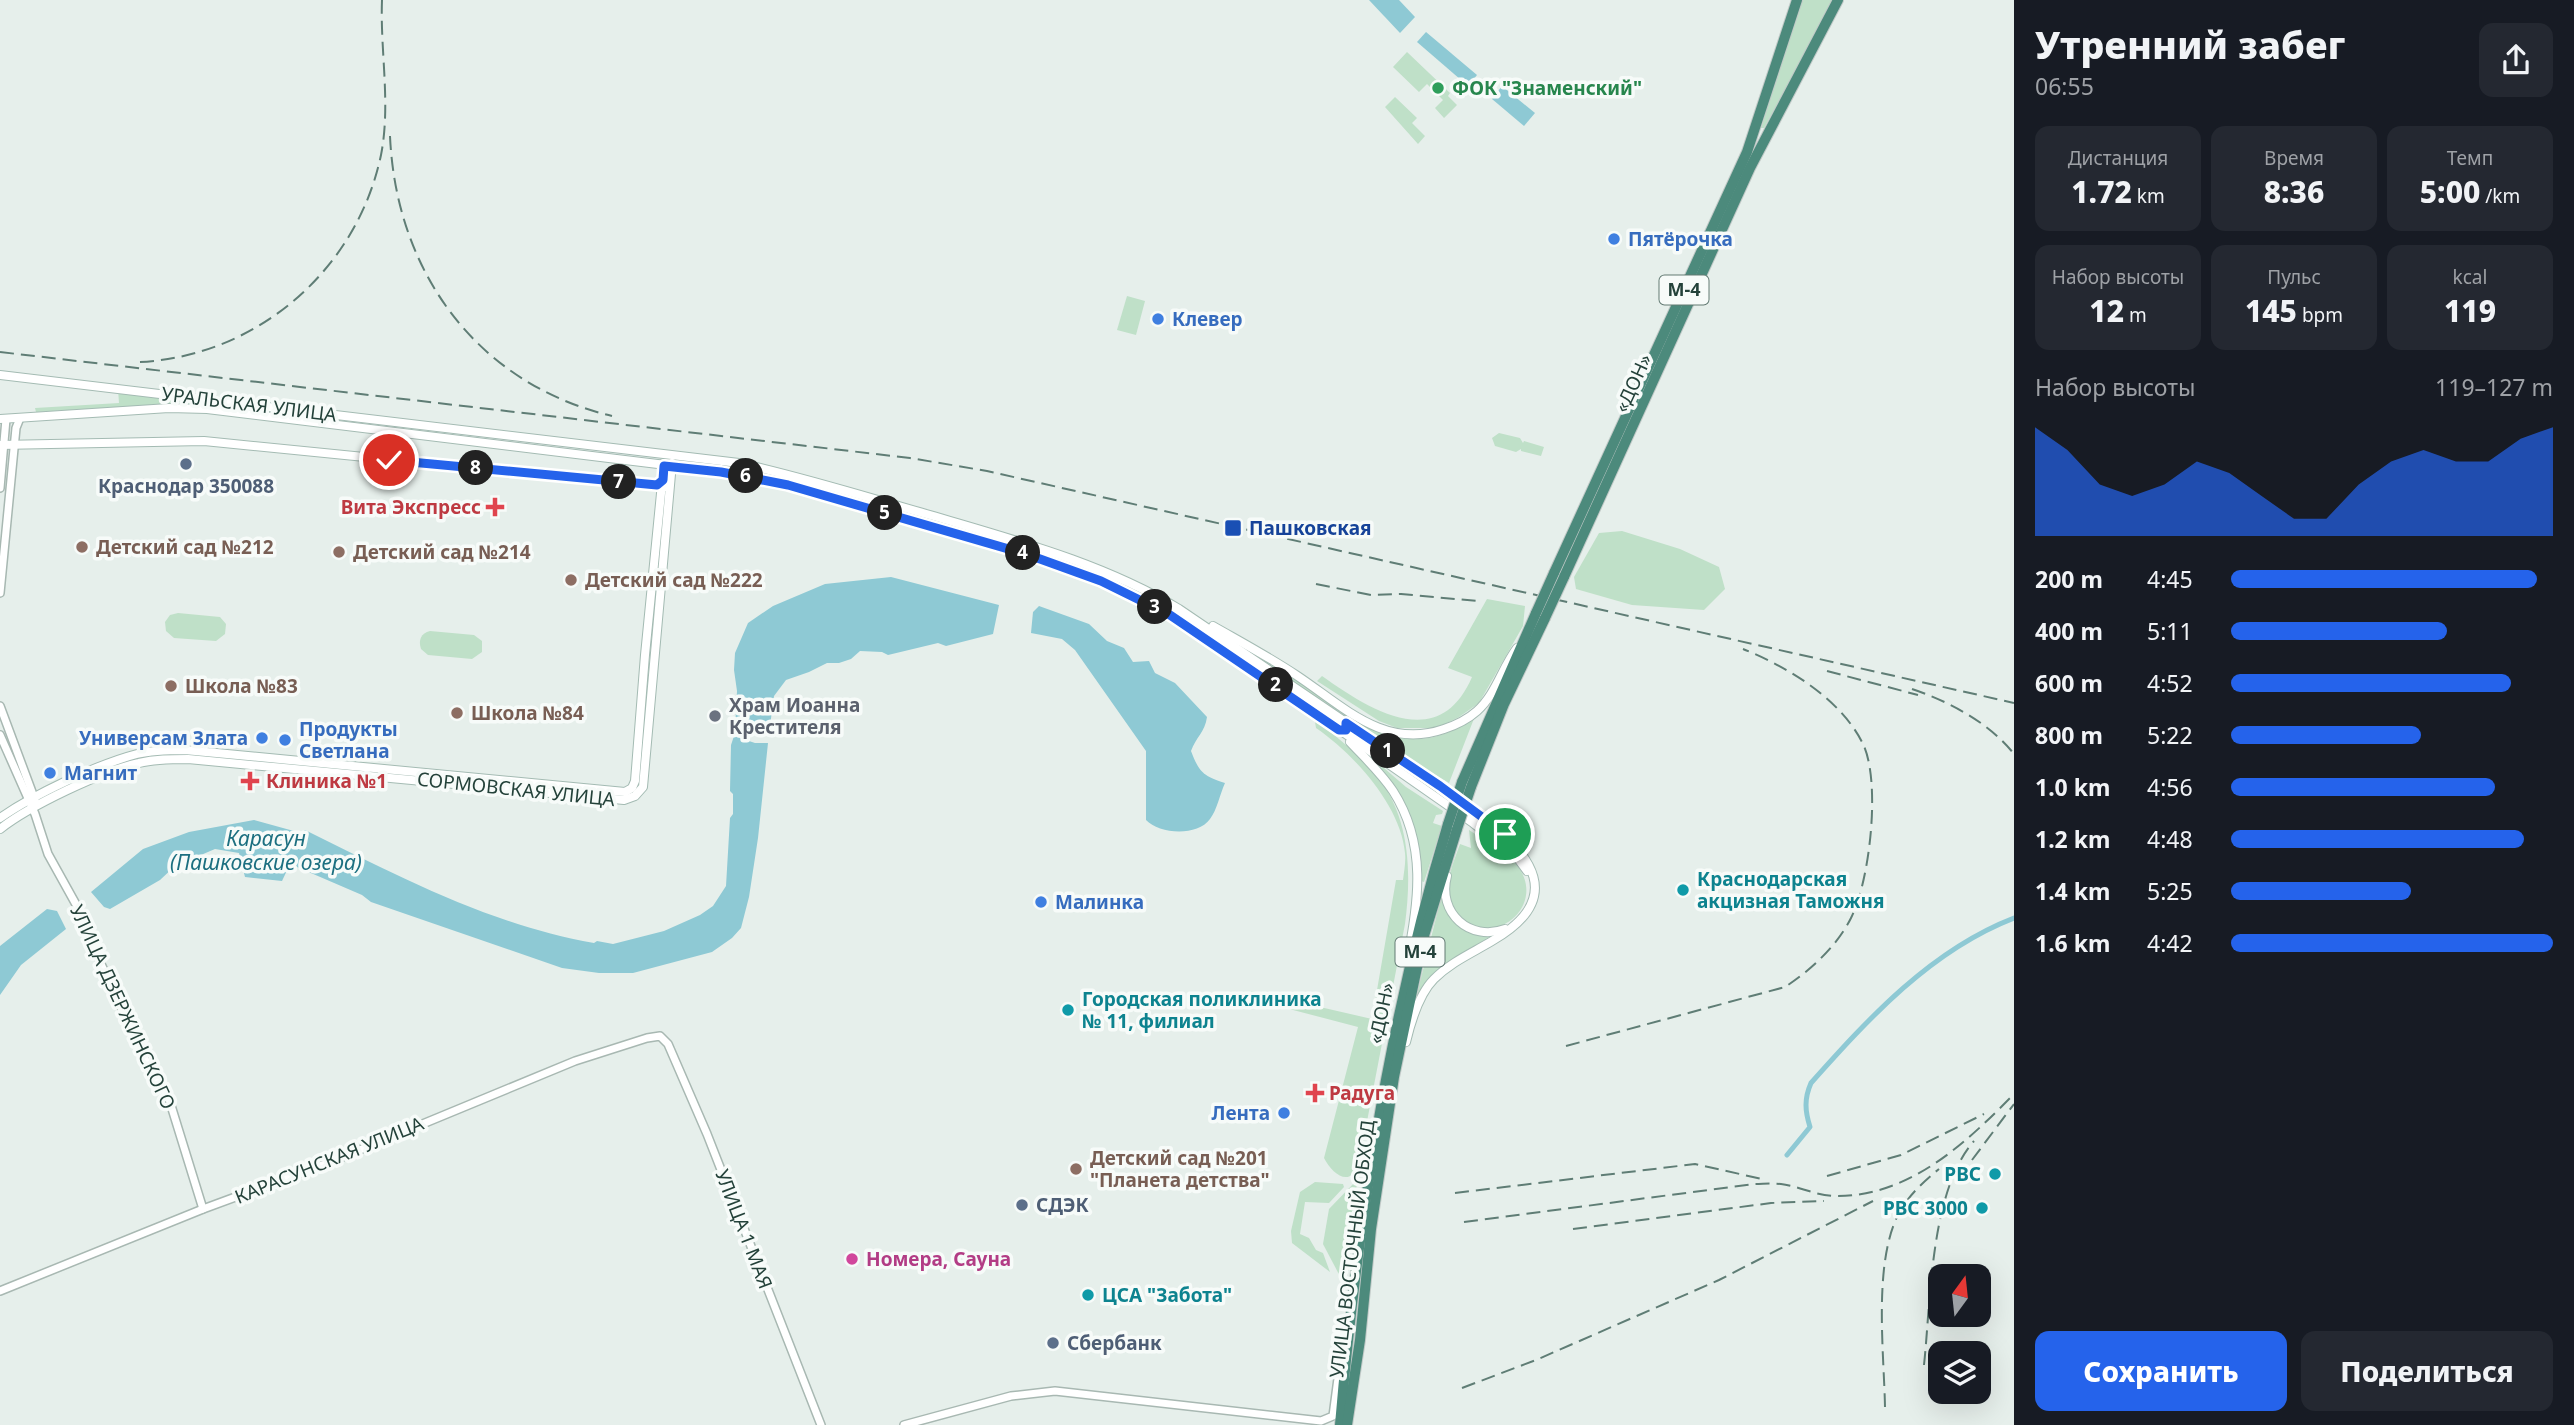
<!DOCTYPE html>
<html lang="ru">
<head>
<meta charset="utf-8">
<style>
  :root { --surface:#171b24; --page:#242831; --text:#f1f3f6; --muted:#9ea1a6; --accent:#2563eb }
  body { margin:0; font-family:"Noto Sans",sans-serif; background:var(--page); color:var(--text); height:100vh; display:flex; flex-direction:column; font-size:26px; white-space:nowrap }
  * { box-sizing:border-box; margin:0 }
  p { font-size:23px; color:var(--muted) }
  .icon { flex:none; width:38px; height:38px; fill:none; stroke:currentColor; stroke-width:2; stroke-linecap:round; stroke-linejoin:round }
  .map { position:relative; flex:1; overflow:hidden }
  .panel { display:flex; flex-direction:column; background:var(--surface); width:560px }
  .panel>* { flex:none }
  .needle { width:46px; rotate:15deg }
  .buttons { position:absolute; left:1928px; top:1264px; display:grid; gap:14px }
  .buttons a { display:grid; place-items:center; width:63px; height:63px; border-radius:14px; background:var(--surface); box-shadow:0 7px 28px #0002; font-size:35px }
  .pin { position:absolute; display:grid; place-items:center; width:60px; height:60px; color:#fff; margin:-30px; border:4px solid #fff; border-radius:50%; box-shadow:0 2px 7px #0007 }
  .km { position:absolute; width:35px; height:35px; margin:-18px; border-radius:50%; background:#222; color:#fff; font-size:19px; line-height:35px; text-align:center }
  .round { display:grid; place-items:center; flex:none; width:74px; height:74px; border-radius:14px; background:var(--page) }
  .headline { display:flex; align-items:center; justify-content:space-between; height:119px; padding:0 21px }
  h1 { font-size:38px; font-weight:800; line-height:52px }
  .figures { display:grid; grid-template-columns:repeat(3,1fr); gap:10px; height:119px; padding:7px 21px }
  .figures div { display:grid; align-content:center; border-radius:14px; background:var(--page); text-align:center }
  .figures b { font-size:30px; font-weight:800 }
  .figures small { font-size:19px; font-weight:400 }
  .figures p { font-size:19px }
  .chart { height:196px; padding:14px 21px }
  .chart p { display:flex; justify-content:space-between }
  .chart svg { width:100%; height:126px; margin-top:7px; fill:var(--accent); opacity:.7 }
  .button { display:flex; gap:14px; margin-top:auto; padding:14px 21px }
  .button a { flex:1; height:80px; border-radius:14px; background:var(--accent); color:#fff; font-size:28px; font-weight:800; line-height:80px; text-align:center }
  .button a+a { background:var(--page); color:var(--text) }
  ul { padding:0 21px; list-style:none; font-size:23px }
  li { display:grid; grid-template-columns:112px 84px 1fr; align-items:center; height:52px }
  li i { height:18px; border-radius:9px; background:var(--accent) }
  main { display:flex; flex:1; min-height:0 }
  .map>svg:first-child { display:block }
  .green { fill:#bfe0c8 }
  .water { fill:#8ec9d4 }
  .lines { fill:none; stroke-linecap:round; stroke-linejoin:round }
  .canal { stroke:#8ec9d4; stroke-width:5 }
  .tertiary-casing { stroke:#a8b8b2; stroke-width:10 }
  .secondary-casing { stroke:#a4bbb3; stroke-width:10 }
  .trunk-casing { stroke:#c2cac8; stroke-width:12 }
  .tertiary { stroke:#fff; stroke-width:7 }
  .secondary { stroke:#fff; stroke-width:8 }
  .trunk { stroke:#4c8a7c; stroke-width:10 }
  .rail { stroke:#5f7d75; stroke-width:2; stroke-dasharray:14 7; stroke-linecap:butt }
  .trunk-bridge-casing { stroke:#c2cac8; stroke-width:12; stroke-linecap:butt }
  .trunk-bridge { stroke:#4c8a7c; stroke-width:10 }
  .route-casing { stroke:#fff; stroke-width:14 }
  .route { stroke:#2563eb; stroke-width:9 }
  .leisure-dot { fill:#2e9e5b; stroke:#f7fbf9; stroke-width:2.5 }
  .shop-dot { fill:#3f7fe0; stroke:#f7fbf9; stroke-width:2.5 }
  .service-dot { fill:#5c6f8a; stroke:#f7fbf9; stroke-width:2.5 }
  .health-dot { fill:#e0444e; stroke:#f7fbf9; stroke-width:2.5 }
  .transit-dot { fill:#1a4fb4; stroke:#f7fbf9; stroke-width:2.5 }
  .education-dot { fill:#8d6e63; stroke:#f7fbf9; stroke-width:2.5 }
  .worship-dot { fill:#6b7280; stroke:#f7fbf9; stroke-width:2.5 }
  .culture-dot { fill:#0f9aa8; stroke:#f7fbf9; stroke-width:2.5 }
  .hotel-dot { fill:#d1479c; stroke:#f7fbf9; stroke-width:2.5 }
  .labels { text-anchor:middle; stroke-width:7; stroke-linejoin:round; paint-order:stroke }
  .shield { fill:#f7fbf9; stroke:#637a73; stroke-width:2 }
  .shield-label { font-size:18px; font-weight:bold; fill:#24423a }
  .leisure-label { font-size:19px; font-weight:bold; fill:#27864d; stroke:#f7fbf9; text-anchor:start }
  .shop-label { font-size:19px; font-weight:bold; fill:#366cbe; stroke:#f7fbf9; text-anchor:start }
  .street-label { font-size:19px; fill:#24423a; stroke:#f7fbf9 }
  .service-label { font-size:19px; font-weight:bold; fill:#4e5e75; stroke:#f7fbf9; text-anchor:start }
  .health-label { font-size:19px; font-weight:bold; fill:#be3a42; stroke:#f7fbf9; text-anchor:start }
  .transit-label { font-size:19px; font-weight:bold; fill:#164399; stroke:#f7fbf9; text-anchor:start }
  .education-label { font-size:19px; font-weight:bold; fill:#785e54; stroke:#f7fbf9; text-anchor:start }
  .worship-label { font-size:19px; font-weight:bold; fill:#5b616d; stroke:#f7fbf9; text-anchor:start }
  .culture-label { font-size:19px; font-weight:bold; fill:#0d838f; stroke:#f7fbf9; text-anchor:start }
  .hotel-label { font-size:19px; font-weight:bold; fill:#b23c85; stroke:#f7fbf9; text-anchor:start }
  .water-label { font-size:21px; font-style:italic; fill:#1c6f80; stroke:#f7fbf9 }
</style>
</head>
<body>
<main>
<div class="map">
<svg width="2014" height="1425" viewBox="0 0 2014 1425">
  <rect width="100%" height="100%" fill="#e6efeb"/>
  <g class="green">
    <polygon points="1800,0 1836,0 1764,128 1761,128"/>
    <polygon points="1407,52 1450,93 1448,96 1457,105 1444,118 1435,108 1443,100 1427,84 1419,92 1393,67"/>
    <polygon points="1395,97 1417,118 1412,123 1425,136 1418,144 1385,107"/>
    <polygon points="1127,296 1145,301 1136,335 1117,330"/>
    <polygon points="118,389 235,406 171,404 36,412 35,408 119,403"/>
    <polygon points="1499,433 1520,438 1523,443 1524,441 1544,447 1541,456 1521,451 1521,449 1516,452 1495,446 1492,438"/>
    <polygon points="1622,531 1680,549 1719,567 1725,589 1704,610 1632,605 1576,589 1574,577 1599,533"/>
    <path d="M1487 599 1525 606 1523 626 1479 703 1459 717 1437 728H1397L1379 721 1317 681 1322 676C1370 710 1439 754 1472 677L1448 668Z"/>
    <polygon points="178,613 220,617 226,624 225,634 216,641 174,638 166,631 165,622 170,615"/>
    <path d="M430 631 474 635 482 641V652L472 659 428 655 421 649C418 640 421 633 430 631Z"/>
    <path d="M1241 645 1380 732C1414 746 1447 739 1475 716L1449 783 1356 727 1247 653Z"/>
    <path d="M1315 722 1325 727C1341 741 1359 755 1373 771 1410 813 1412 871 1405 924L1359 1163C1351 1189 1332 1174 1324 1158L1358 1027 1259 1001 1256 1006 1249 1005 1251 991 1372 1019 1396 880H1403C1404 871 1406 862 1405 853 1401 806 1354 754 1316 728Z"/>
    <polygon points="1370,756 1406,787 1443,811 1442,814 1436,815 1433,823 1442,826 1424,882 1421,881 1419,854 1393,784"/>
    <path d="M1469 830C1487 842 1514 855 1523 875 1540 913 1489 948 1459 916 1452 908 1448 897 1448 886 1449 872 1455 858 1460 844L1471 848Z"/>
    <path d="M1442 894C1448 916 1465 937 1489 937L1439 970 1414 1006Z"/>
    <polygon points="1315,1182 1343,1184 1344,1187 1329,1203 1305,1202 1300,1234 1309,1238 1316,1250 1323,1253 1330,1272 1292,1243 1291,1231 1300,1192"/>
    <polygon points="1355,1182 1357,1183 1345,1281 1342,1280 1323,1244 1329,1209"/>
  </g>
  <g class="water">
    <polygon points="1369,0 1399,0 1415,17 1400,33"/>
    <polygon points="1426,32 1477,75 1468,86 1417,42"/>
    <polygon points="1502,86 1535,113 1524,126 1492,99"/>
    <polygon points="891,577 999,605 993,634 946,646 938,643 888,655 882,652 860,651 851,659 839,663 827,663 809,672 786,680 774,696 769,733 756,734 735,729 737,691 734,670 735,653 748,623 773,606 825,584"/>
    <path d="M1039 606 1089 624 1107 641 1124 648 1133 662 1149 661 1155 673 1175 683 1207 717C1205 732 1196 737 1191 751 1199 772 1203 776 1225 783 1220 794 1217 810 1210 819 1197 837 1159 834 1146 820V751L1075 650 1062 639 1031 633 1033 612Z"/>
    <path d="M734 736 755 743H768L758 838 749 897 741 928 732 938 712 952 633 973H599L562 968 371 902 362 895 290 864 282 881 245 877 239 853 215 849 175 866 160 880 110 909 104 907 91 892 143 849 189 832 254 820 301 833 305 830C398 876 491 925 594 943L597 941 613 944 664 931 700 915 713 906 726 886 730 818 733 814V794L730 791 731 745Z"/>
    <polygon points="47,909 57,911 66,929 21,965 0,995 0,946"/>
  </g>
  <g class="lines">
    <path class="canal" d="M1787 1155 1810 1127C1805 1111 1804 1099 1811 1083 1869 1018 1931 950 2014 918"/>
    <g class="tertiary-casing">
      <g id="tertiary">
        <polyline points="0,488 6,419"/>
        <polyline points="0,593 16,428 20,418"/>
        <polyline points="0,706 35,800"/>
        <polyline points="0,735 35,814 48,854 83,917 101,964 144,1057 169,1099 203,1209"/>
        <polyline points="0,1291 203,1209 333,1161 575,1061 647,1038 660,1036 668,1044 707,1134 821,1425"/>
        <polyline points="904,1425 1011,1396 1055,1391 1321,1421 1333,1416 1341,1356 1345,1349"/>
      </g>
    </g>
    <g class="secondary-casing">
      <g id="secondary">
        <path d="M0 375 739 463C803 477 866 497 930 515 1014 540 1103 563 1179 609L1481 814C1531 855 1567 898 1492 941 1472 953 1451 962 1434 979 1419 994 1411 1021 1406 1042"/>
        <polyline points="0,419 169,408 207,409 707,470 788,485 1029,555 1101,581 1156,607 1254,670 1473,823 1516,856 1527,871"/>
        <polyline points="0,445 204,441 665,487"/>
        <path d="M1213 626C1241 642 1269 657 1296 675 1343 706 1384 750 1444 729 1456 725 1468 719 1477 711 1496 694 1502 668 1517 648"/>
        <path d="M1350 742C1365 758 1381 773 1393 791 1427 844 1419 902 1407 960"/>
        <path d="M0 818C33 795 98 764 137 754 153 750 169 750 185 750L625 792 632 788 635 781 645 655 664 463"/>
        <path d="M0 829C29 806 102 771 139 763 155 759 171 759 188 759L624 800 635 796 643 787 672 463"/>
        <path d="M1447 876C1437 913 1470 942 1505 929"/>
      </g>
    </g>
    <g class="trunk-casing">
      <g id="trunk">
        <polyline points="1554,573 1747,152 1797,0"/>
        <polyline points="1564,577 1750,168 1838,0"/>
        <polyline points="1462,782 1536,613"/>
        <polyline points="1471,787 1504,704 1545,618"/>
        <path d="M1340 1425C1357 1221 1389 1020 1448 824"/>
        <polyline points="1347,1425 1360,1340 1371,1229 1394,1077 1423,939 1457,829"/>
      </g>
    </g>
    <use href="#tertiary" class="tertiary"/>
    <use href="#secondary" class="secondary"/>
    <use href="#trunk" class="trunk"/>
    <g class="rail">
      <path d="M390 136C396 272 477 384 612 416"/>
      <polyline points="0,352 910,458 987,471 2014,703"/>
      <path d="M140 362C257 356 357 270 381 155 391 104 380 51 382 0"/>
      <polyline points="1316,584 1371,595 1401,594 1477,601"/>
      <polyline points="1827,671 1918,695"/>
      <path d="M1912 689C1948 701 1990 723 2014 754"/>
      <path d="M1566 1046 1785 987C1811 970 1837 946 1851 918 1870 881 1881 781 1863 744 1841 699 1788 667 1743 649"/>
      <polyline points="1972,1160 2014,1104"/>
      <polyline points="1827,1176 1901,1155 1984,1114"/>
      <polyline points="1455,1193 1695,1164 1762,1179"/>
      <path d="M1464 1222 1754 1184C1763 1184 1772 1183 1781 1184 1798 1186 1815 1195 1833 1196 1908 1198 1965 1144 2014 1094"/>
      <polyline points="1573,1229 1771,1203 1824,1201"/>
      <path d="M1924 1365C1931 1300 1930 1191 1974 1141"/>
      <polyline points="1462,1388 1536,1360 1719,1280 1873,1201"/>
      <path d="M1885 1407C1884 1352 1873 1262 1899 1213 1908 1196 1924 1181 1939 1169"/>
    </g>
    <g class="trunk-bridge-casing">
      <g id="trunk-bridge">
        <polyline points="1536,613 1554,573"/>
        <polyline points="1545,618 1564,577"/>
        <polyline points="1448,824 1462,782"/>
        <polyline points="1457,829 1471,787"/>
      </g>
    </g>
    <use href="#trunk-bridge" class="trunk-bridge"/>
  </g>
  <g class="lines">
    <g class="route-casing">
      <polyline id="route" points="389,460 657,485 663,480 664,466 721,472 788,485 1029,555 1101,581 1170,615 1339,730 1346,730 1346,723 1440,786 1505,834"/>
    </g>
    <use href="#route" class="route"/>
  </g>
  <circle class="leisure-dot" cx="1438" cy="88" r="7"/>
  <g class="shop-dot">
    <circle cx="1614" cy="239" r="7"/>
    <circle cx="1158" cy="319" r="7"/>
    <circle cx="262" cy="738" r="7"/>
    <circle cx="285" cy="740" r="7"/>
    <circle cx="50" cy="773" r="7"/>
    <circle cx="1041" cy="902" r="7"/>
    <circle cx="1284" cy="1113" r="7"/>
  </g>
  <g class="service-dot">
    <circle cx="186" cy="464" r="7"/>
    <circle cx="1022" cy="1205" r="7"/>
    <circle cx="1053" cy="1343" r="7"/>
  </g>
  <g class="health-dot">
    <path d="M491.5 496.5h7v7h7v7h-7v7h-7v-7h-7v-7h7z"/>
    <path d="M246.5 770.5h7v7h7v7h-7v7h-7v-7h-7v-7h7z"/>
    <path d="M1311.5 1082.5h7v7h7v7h-7v7h-7v-7h-7v-7h7z"/>
  </g>
  <rect class="transit-dot" x="1224" y="519" width="18" height="18" rx="3.5"/>
  <g class="education-dot">
    <circle cx="82" cy="547" r="7"/>
    <circle cx="339" cy="552" r="7"/>
    <circle cx="571" cy="580" r="7"/>
    <circle cx="171" cy="686" r="7"/>
    <circle cx="457" cy="713" r="7"/>
    <circle cx="1076" cy="1169" r="7"/>
  </g>
  <circle class="worship-dot" cx="715" cy="716" r="7"/>
  <g class="culture-dot">
    <circle cx="1683" cy="890" r="7"/>
    <circle cx="1068" cy="1010" r="7"/>
    <circle cx="1995" cy="1174" r="7"/>
    <circle cx="1982" cy="1208" r="7"/>
    <circle cx="1088" cy="1295" r="7"/>
  </g>
  <circle class="hotel-dot" cx="852" cy="1259" r="7"/>
  <g class="labels">
    <g class="shield">
      <rect x="1659.5" y="275.5" width="49" height="29" rx="5"/>
      <rect x="1395.5" y="937.5" width="49" height="29" rx="5"/>
    </g>
    <g class="shield-label">
      <text x="1684" y="296">М-4</text>
      <text x="1420" y="958">М-4</text>
    </g>
    <g class="leisure-label">
      <text x="1452" y="95">ФОК "Знаменский"</text>
    </g>
    <g class="shop-label">
      <text x="1628" y="246">Пятёрочка</text>
      <text x="1172" y="326">Клевер</text>
      <text x="299" y="736">Продукты<tspan x="299" dy="22">Светлана</tspan></text>
      <text x="248" y="745" text-anchor="end">Универсам Злата</text>
      <text x="64" y="780">Магнит</text>
      <text x="1055" y="909">Малинка</text>
      <text x="1270" y="1120" text-anchor="end">Лента</text>
    </g>
    <g class="street-label">
      <text transform="translate(1633 383) rotate(-65)" y="7">«ДОН»</text>
      <text transform="translate(249 404) rotate(7)" y="7">УРАЛЬСКАЯ УЛИЦА</text>
      <text transform="translate(516 789) rotate(6)" y="7">СОРМОВСКАЯ УЛИЦА</text>
      <text transform="translate(123 1007) rotate(65)" y="7">УЛИЦА ДЗЕРЖИНСКОГО</text>
      <text transform="translate(1381 1013) rotate(-78)" y="7">«ДОН»</text>
      <text transform="translate(329 1160) rotate(-22)" y="7">КАРАСУНСКАЯ УЛИЦА</text>
      <text transform="translate(744 1229) rotate(69)" y="7">УЛИЦА 1 МАЯ</text>
      <text transform="translate(1352 1249) rotate(-83)" y="7">УЛИЦА ВОСТОЧНЫЙ ОБХОД</text>
    </g>
    <g class="service-label">
      <text x="186" y="493" text-anchor="middle">Краснодар 350088</text>
      <text x="1036" y="1212">СДЭК</text>
      <text x="1067" y="1350">Сбербанк</text>
    </g>
    <g class="health-label">
      <text x="481" y="514" text-anchor="end">Вита Экспресс</text>
      <text x="266" y="788">Клиника №1</text>
      <text x="1329" y="1100">Радуга</text>
    </g>
    <g class="transit-label">
      <text x="1249" y="535">Пашковская</text>
    </g>
    <g class="education-label">
      <text x="96" y="554">Детский сад №212</text>
      <text x="353" y="559">Детский сад №214</text>
      <text x="585" y="587">Детский сад №222</text>
      <text x="185" y="693">Школа №83</text>
      <text x="471" y="720">Школа №84</text>
      <text x="1090" y="1165">Детский сад №201<tspan x="1090" dy="22">"Планета детства"</tspan></text>
    </g>
    <g class="worship-label">
      <text x="729" y="712">Храм Иоанна<tspan x="729" dy="22">Крестителя</tspan></text>
    </g>
    <g class="culture-label">
      <text x="1697" y="886">Краснодарская<tspan x="1697" dy="22">акцизная Таможня</tspan></text>
      <text x="1082" y="1006">Городская поликлиника<tspan x="1082" dy="22">№ 11, филиал</tspan></text>
      <text x="1981" y="1181" text-anchor="end">РВС</text>
      <text x="1968" y="1215" text-anchor="end">РВС 3000</text>
      <text x="1102" y="1302">ЦСА "Забота"</text>
    </g>
    <g class="hotel-label">
      <text x="866" y="1266">Номера, Сауна</text>
    </g>
    <g class="water-label">
      <text x="266" y="846">Карасун<tspan x="266" dy="24">(Пашковские озера)</tspan></text>
    </g>
  </g>
</svg>
<div class="buttons">
<a><svg class="needle" viewBox="-14 -14 28 28"><path d="M0-13l5 13h-10z" fill="#e53935"/><path d="M0 13l5-13h-10z" fill="#9ea1a6"/></svg></a>
<a><svg class="icon" aria-label="layers" viewBox="0 0 24 24"><path d="M12 4l9 5-9 5-9-5zM3 14l9 5 9-5"/></svg></a>
</div>
<div class="pin" style="left:1505px;top:834px;background:#1e9e55"><svg class="icon" aria-label="arrive" viewBox="0 0 24 24"><path d="M6 21V4h12l-3 4 3 4H6"/></svg></div>
<div class="pin" style="left:389px;top:460px;background:#d93025"><svg class="icon" aria-label="check" viewBox="0 0 24 24"><path d="M5 12l5 5 9-10"/></svg></div>
<b class="km" style="left:1388px;top:751px">1</b>
<b class="km" style="left:1276px;top:685px">2</b>
<b class="km" style="left:1155px;top:607px">3</b>
<b class="km" style="left:1023px;top:553px">4</b>
<b class="km" style="left:885px;top:513px">5</b>
<b class="km" style="left:746px;top:476px">6</b>
<b class="km" style="left:619px;top:482px">7</b>
<b class="km" style="left:476px;top:468px">8</b>
</div>
<section class="panel">
<div class="headline"><div><h1>Утренний забег</h1><p>06:55</p></div><a class="round"><svg class="icon" aria-label="share" viewBox="0 0 24 24"><path d="M12 15V3M7 8l5-5 5 5M5 13v7h14v-7"/></svg></a></div>
<div class="figures">
<div><p>Дистанция</p><b>1.72<small> km</small></b></div>
<div><p>Время</p><b>8:36</b></div>
<div><p>Темп</p><b>5:00<small> /km</small></b></div>
</div>
<div class="figures">
<div><p>Набор высоты</p><b>12<small> m</small></b></div>
<div><p>Пульс</p><b>145<small> bpm</small></b></div>
<div><p>kcal</p><b>119</b></div>
</div>
<div class="chart"><p><span>Набор высоты</span>119–127 m</p>
<svg viewBox="0 0 160 44" preserveAspectRatio="none"><path d="M0 44V6L10 14L20 26L30 30L40 26L50 18L60 22L70 30L80 38L90 38L100 26L110 18L120 14L130 18L140 18L150 10L160 6V44z"/></svg>
</div>
<ul>
<li><b>200 m</b>4:45<i style="width:95%"></i></li>
<li><b>400 m</b>5:11<i style="width:67%"></i></li>
<li><b>600 m</b>4:52<i style="width:87%"></i></li>
<li><b>800 m</b>5:22<i style="width:59%"></i></li>
<li><b>1.0 km</b>4:56<i style="width:82%"></i></li>
<li><b>1.2 km</b>4:48<i style="width:91%"></i></li>
<li><b>1.4 km</b>5:25<i style="width:56%"></i></li>
<li><b>1.6 km</b>4:42<i style="width:100%"></i></li>
</ul>
<div class="button"><a>Сохранить</a><a>Поделиться</a></div>
</section>
</main>
</body>
</html>
